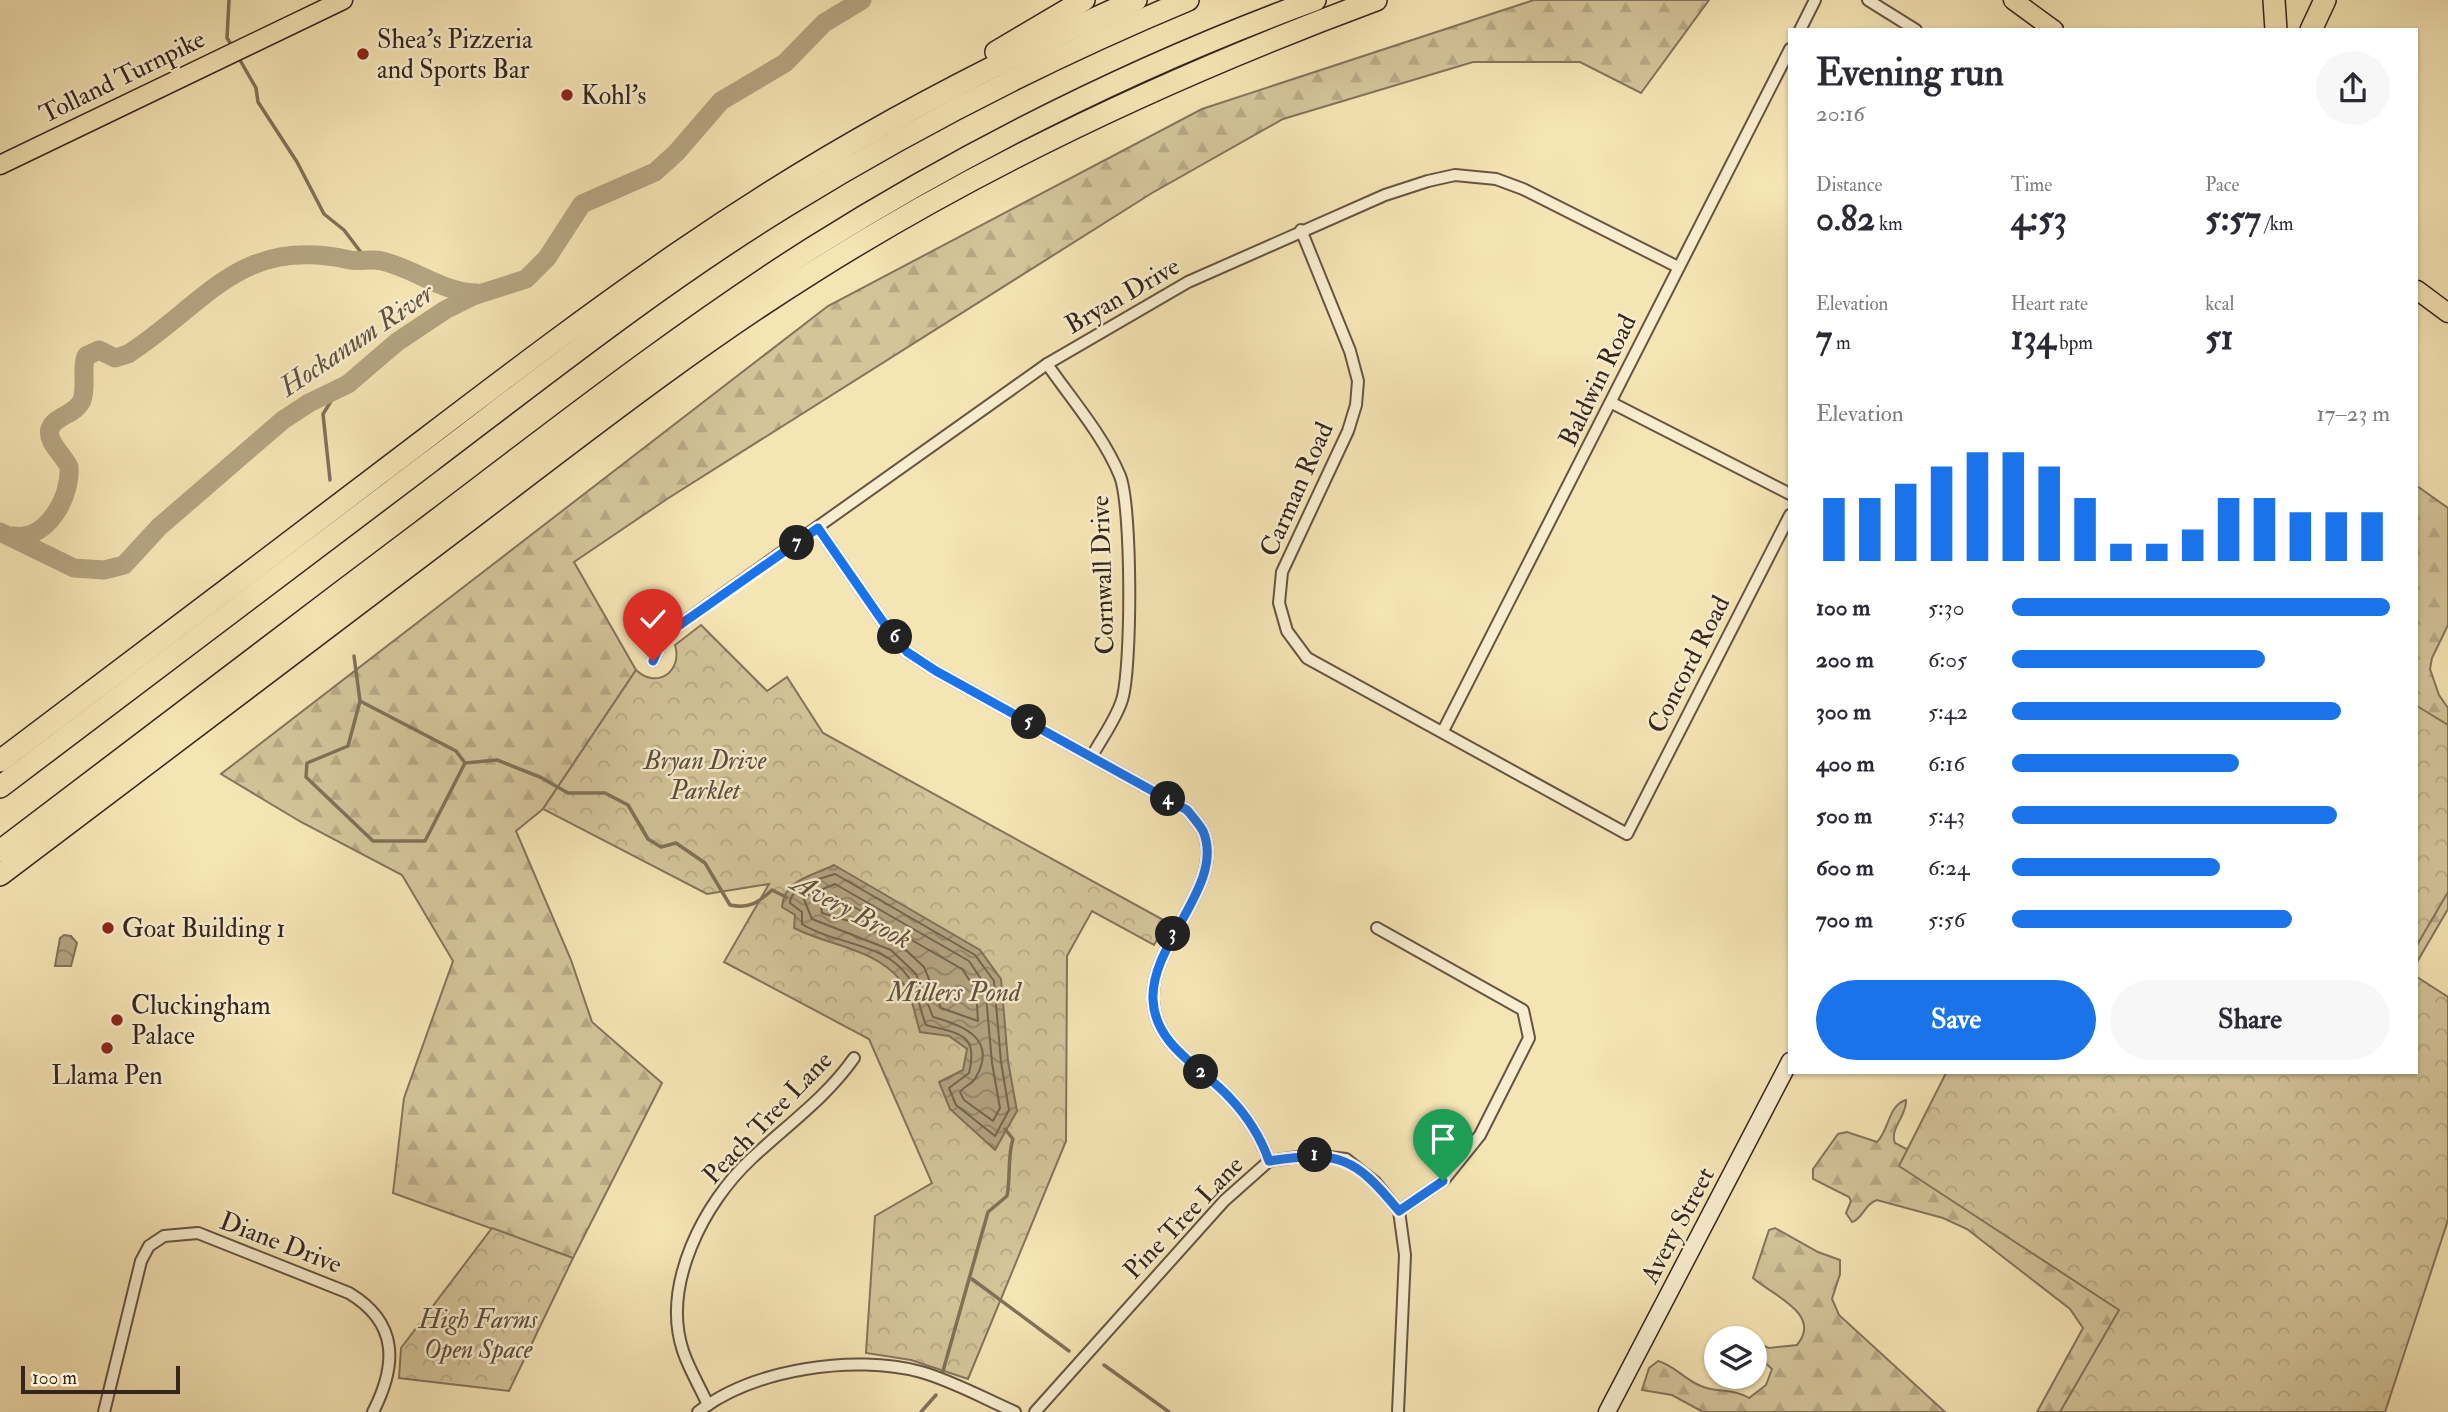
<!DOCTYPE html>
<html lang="en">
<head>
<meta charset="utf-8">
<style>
  :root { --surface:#fff; --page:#f7f7f7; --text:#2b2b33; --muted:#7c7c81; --accent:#1a73e8 }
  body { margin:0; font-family:"IM FELL Double Pica",serif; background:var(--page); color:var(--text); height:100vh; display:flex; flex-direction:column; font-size:26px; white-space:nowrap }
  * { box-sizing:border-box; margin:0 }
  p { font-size:23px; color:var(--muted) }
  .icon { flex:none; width:38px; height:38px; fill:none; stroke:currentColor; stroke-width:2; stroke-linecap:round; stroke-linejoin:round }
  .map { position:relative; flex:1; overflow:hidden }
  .drawer { position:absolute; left:1788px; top:28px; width:630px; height:1046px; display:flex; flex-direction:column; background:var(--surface); border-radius:0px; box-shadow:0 2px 5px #0004 }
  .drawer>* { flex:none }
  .tools { position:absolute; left:1704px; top:1326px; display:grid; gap:14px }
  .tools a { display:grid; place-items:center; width:63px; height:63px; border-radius:50%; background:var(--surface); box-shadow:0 2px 5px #0004; font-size:35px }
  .scale { position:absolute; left:21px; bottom:18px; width:159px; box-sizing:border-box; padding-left:7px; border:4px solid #35251c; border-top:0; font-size:19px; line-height:24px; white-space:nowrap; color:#35251c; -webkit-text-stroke:5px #f8edce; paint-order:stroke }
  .pin { position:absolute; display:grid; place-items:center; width:60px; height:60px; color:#fff; margin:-72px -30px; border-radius:50% 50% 50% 0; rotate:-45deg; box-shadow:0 0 7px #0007 }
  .pin .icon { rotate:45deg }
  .km { position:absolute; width:35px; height:35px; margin:-18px; border-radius:50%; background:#222; color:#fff; font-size:19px; line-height:35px; text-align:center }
  .round { display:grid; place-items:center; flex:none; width:74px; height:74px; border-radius:37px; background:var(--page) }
  .head { display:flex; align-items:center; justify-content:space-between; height:119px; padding:0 28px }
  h1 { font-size:38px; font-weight:700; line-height:52px }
  .metrics { display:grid; grid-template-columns:repeat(3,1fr); gap:10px; height:119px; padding:7px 28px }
  .metrics div { display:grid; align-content:center }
  .metrics b { font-size:35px; font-weight:700 }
  .metrics small { font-size:19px; font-weight:400 }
  .metrics p { font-size:19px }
  .chart { height:196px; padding:14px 28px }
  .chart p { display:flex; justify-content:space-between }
  .chart svg { width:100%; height:126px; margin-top:7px; stroke:var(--accent); stroke-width:6 }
  .primary-button { display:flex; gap:14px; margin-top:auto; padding:14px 28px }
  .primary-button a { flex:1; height:80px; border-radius:42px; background:var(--accent); color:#fff; font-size:28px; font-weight:700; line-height:80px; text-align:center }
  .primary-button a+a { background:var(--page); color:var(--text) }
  ul { padding:0 28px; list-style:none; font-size:23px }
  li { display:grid; grid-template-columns:112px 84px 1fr; align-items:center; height:52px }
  li i { height:18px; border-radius:9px; background:var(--accent) }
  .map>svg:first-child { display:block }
  .forest { fill:url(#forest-firs); stroke:#84745b; stroke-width:2 }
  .park { fill:url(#park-crowns); stroke:#84745b; stroke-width:2 }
  .water { fill:url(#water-waves); stroke:#817158; stroke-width:2 }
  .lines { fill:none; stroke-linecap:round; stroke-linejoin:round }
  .shore { stroke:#74644e; stroke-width:2 }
  .stream { stroke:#817158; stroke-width:3.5 }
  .river { stroke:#b4a380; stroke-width:19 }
  .street-casing { stroke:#655542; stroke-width:14 }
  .secondary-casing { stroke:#35251c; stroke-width:19 }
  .primary-casing { stroke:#35251c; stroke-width:21 }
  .highway-casing { stroke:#35251c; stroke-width:24 }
  .street { stroke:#f8edce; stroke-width:10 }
  .secondary { stroke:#f8edce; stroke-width:16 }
  .primary { stroke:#f5e4b4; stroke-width:18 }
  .highway { stroke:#f5e4b4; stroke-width:21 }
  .route-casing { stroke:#fff; stroke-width:14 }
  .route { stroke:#1a73e8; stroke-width:9 }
  .poi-dot { fill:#8f2418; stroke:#f8edce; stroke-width:2.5 }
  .labels { text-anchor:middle; stroke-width:5; stroke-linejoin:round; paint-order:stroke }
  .poi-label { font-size:26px; fill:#35251c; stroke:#f8edce; text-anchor:start }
  .street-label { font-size:26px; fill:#35251c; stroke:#f8edce }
  .park-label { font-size:26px; font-style:italic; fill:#5d4d3c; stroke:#f8edce }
  .water-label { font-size:28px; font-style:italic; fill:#61513f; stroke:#f8edce }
</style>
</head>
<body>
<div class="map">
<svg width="2448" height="1412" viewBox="0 0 2448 1412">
  <defs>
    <pattern id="forest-firs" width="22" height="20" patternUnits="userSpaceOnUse" patternTransform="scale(1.75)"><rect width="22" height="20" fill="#d4c49a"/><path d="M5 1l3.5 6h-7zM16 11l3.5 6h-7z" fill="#b7a884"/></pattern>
    <pattern id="park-crowns" width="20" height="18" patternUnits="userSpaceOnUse" patternTransform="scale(1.75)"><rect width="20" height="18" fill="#d4c49a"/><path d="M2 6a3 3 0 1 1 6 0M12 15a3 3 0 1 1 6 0" fill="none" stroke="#b7a884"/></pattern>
    <pattern id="water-waves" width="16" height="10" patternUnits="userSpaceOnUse" patternTransform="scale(1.75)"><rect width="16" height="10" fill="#b4a380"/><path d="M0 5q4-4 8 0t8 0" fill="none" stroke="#938568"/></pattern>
  </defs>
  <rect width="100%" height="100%" fill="#f5e4b4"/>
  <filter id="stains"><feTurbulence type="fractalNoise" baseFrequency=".00286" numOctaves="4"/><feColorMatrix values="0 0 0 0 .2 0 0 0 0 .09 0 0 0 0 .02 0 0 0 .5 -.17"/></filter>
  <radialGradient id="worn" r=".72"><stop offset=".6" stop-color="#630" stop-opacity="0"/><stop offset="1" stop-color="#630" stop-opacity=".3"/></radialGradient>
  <g class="forest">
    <polygon points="1534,0 1709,0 1641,93 1580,62 1473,62 1283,119 1152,193 667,499 574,562 636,670 543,809 516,831 571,960 592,1022 662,1083 573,1258 393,1193 404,1098 453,961 402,875 301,822 221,774 828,306 1202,109"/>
    <polygon points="2417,486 2448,508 2448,625 2432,658 2430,669 2439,695 2448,708 2448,741 2417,720"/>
    <polygon points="2448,878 2448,909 2417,962 2417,932"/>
    <path d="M1906 1100C1907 1116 1889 1129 1895 1143L1906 1149 1911 1147 2155 1316 2089 1412H2037L2083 1328 2070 1309 1967 1229 1943 1218 1877 1200C1864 1204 1863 1219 1852 1222L1846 1213 1851 1201 1849 1197 1813 1179V1169L1838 1134 1847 1132 1877 1142C1889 1131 1888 1105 1906 1100Z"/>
    <path d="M1775 1228 1818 1252 1840 1260V1274L1832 1299 1839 1315 1945 1412H1703L1672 1395 1642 1390 1649 1368 1658 1361C1674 1365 1685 1380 1701 1386 1716 1393 1732 1388 1749 1398L1766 1385 1772 1369 1755 1354V1342L1769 1348 1797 1345C1823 1314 1772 1295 1753 1278L1769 1230Z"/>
  </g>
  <g class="park">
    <path d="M701 625 767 691 787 677 823 733 1167 922 1154 945 1092 911 1067 956 1066 1141 968 1379 911 1360 866 1353 875 1216 932 1183 869 1039 724 962 769 884 707 894 543 809 636 670C657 690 683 671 675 645Z"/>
    <polygon points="2417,706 2448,725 2448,892 2417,945"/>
    <polygon points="2417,977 2448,997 2448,1220 2385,1412 2060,1412 2119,1310 1899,1166 1946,1073 2417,1073"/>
    <polygon points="492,1228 573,1258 509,1391 399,1378 401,1348"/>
  </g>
  <g class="water">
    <path d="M834 865 980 950 1001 979 1008 1061 1017 1111 995 1150 950 1109 939 1082 963 1070 967 1049 949 1036 920 1032C915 1016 912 993 901 981 875 948 829 946 794 928L795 915 782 907C784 879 813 876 834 865Z"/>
    <polygon points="64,935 71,936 77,943 71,966 55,966 60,938"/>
  </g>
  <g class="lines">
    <g class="shore">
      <path d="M835 874 975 955 994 981 1001 1062 1009 1110 995 1136 956 1105 949 1088 969 1073C979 1032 958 1034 926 1025 920 1011 918 992 909 978 885 942 835 945 802 924V912L790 903C790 887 821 878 835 874Z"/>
      <path d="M835 884 969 961 985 985 992 1063 1000 1108 993 1121 964 1100 960 1092C964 1086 973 1084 976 1077 998 1038 962 1025 933 1017L916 974 891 950 812 919 803 897Z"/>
      <polygon points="835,896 962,969 976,990 978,1021 941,1008 924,967 897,942 862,925 822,913 820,901"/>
    </g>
    <g class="stream">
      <polyline points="229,0 227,38 232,46"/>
      <polyline points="237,55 256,88 258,102 297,162 324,214 344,230 366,259"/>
      <polyline points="330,480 323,414 338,390"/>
      <path d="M354 656 360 701 348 746 307 763 306 777 373 841H425L465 763 497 760 540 777 568 793H605L628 805 648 839 661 847 676 843 705 863 730 905C749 909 758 903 772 890L786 897"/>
      <polyline points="360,701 456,751 465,763"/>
      <polyline points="972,1279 1069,1351"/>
      <polyline points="1104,1365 1169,1412"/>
      <path d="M943 1371 988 1212 1007 1196C1011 1176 1007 1158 1013 1139L1005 1129"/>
      <polyline points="921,1412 936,1395"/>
    </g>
    <g class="river">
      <polyline points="0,532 74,568 104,570 124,565 159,527 283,420 309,403 348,384 397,342 445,310 473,296 526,279 547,258 582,204 655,172 676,153 721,101 785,63 824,23 862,0"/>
      <path d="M13 536C47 541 71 497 69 467 64 455 46 442 50 429 55 415 76 415 82 400 87 385 81 370 86 356L99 350 115 358 128 354C207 303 240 235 350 260 360 262 371 258 382 261 416 269 441 292 477 293"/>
    </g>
    <g class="street-casing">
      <g id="street">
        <polyline points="1868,0 1916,30"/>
        <polyline points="1800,30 1815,0"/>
        <polyline points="1301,230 1350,351 1358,381 1356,405 1348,431 1282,572 1279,603 1287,631 1307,658 1627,834 1790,515"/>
        <path d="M1047 364C1072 400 1103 435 1120 476 1132 506 1132 668 1122 700 1116 719 1102 738 1092 756"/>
        <polyline points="1612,403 1790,494"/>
        <path d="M818 528 888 629 907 652 936 671 1187 810C1192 816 1199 824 1203 831 1226 884 1150 943 1153 1000 1155 1046 1203 1068 1230 1098 1247 1116 1261 1138 1269 1161"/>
        <polyline points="653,661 664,636 1047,364 1188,282 1385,195 1428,181 1455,175 1496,179 1523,189 1678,267"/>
        <polyline points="1443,731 1790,49"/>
        <polyline points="1377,928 1523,1010 1529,1038 1480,1135 1443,1181 1399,1211"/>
        <path d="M708 1405C700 1387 689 1369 683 1351 661 1285 704 1203 751 1159 787 1125 826 1098 854 1058"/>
        <path d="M104 1412 141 1261 149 1246 164 1236 198 1233 349 1293C399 1323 397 1365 373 1412"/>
        <path d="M698 1412C753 1369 854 1354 921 1372 953 1381 985 1399 1015 1412"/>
        <polyline points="1035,1412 1224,1201 1269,1161 1312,1155 1346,1159 1375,1182 1399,1211 1405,1255 1398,1412"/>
      </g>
    </g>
    <g class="secondary-casing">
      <polyline id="secondary" points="1607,1412 1790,1061"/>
    </g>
    <g class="primary-casing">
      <g id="primary">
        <polyline points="2013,0 2054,30"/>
        <polyline points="0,165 343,0"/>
        <polyline points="2417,290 2448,313"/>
      </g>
    </g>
    <g class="highway-casing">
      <g id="highway">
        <polyline points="2274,0 2276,30"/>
        <polyline points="2311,30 2325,0"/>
        <polyline points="996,52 1084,0"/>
        <path d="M0 761C126 666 253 570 379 474 478 399 576 323 678 253 821 154 976 70 1136 0"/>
        <path d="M0 787C143 679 286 570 430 462 546 374 661 283 786 206 914 127 1049 58 1188 0"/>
        <path d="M0 851C141 744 281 637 422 531 550 434 677 334 812 248 970 149 1140 64 1315 0"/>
        <path d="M0 875C153 759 306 643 460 527 576 439 690 349 813 272 991 160 1179 73 1376 0"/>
      </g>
    </g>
    <use href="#street" class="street"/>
    <use href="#secondary" class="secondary"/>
    <use href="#primary" class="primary"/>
    <use href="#highway" class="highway"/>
  </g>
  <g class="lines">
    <g class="route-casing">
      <path id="route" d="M653 661 664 636 818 528 888 629 907 652 936 671 1187 810C1192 816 1199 824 1203 831 1226 884 1150 943 1153 1000 1155 1046 1203 1068 1230 1098 1247 1116 1261 1138 1269 1161 1340 1151 1354 1156 1399 1211L1443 1181"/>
    </g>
    <use href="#route" class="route"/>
  </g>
  <g class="poi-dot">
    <circle cx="363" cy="54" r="7"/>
    <circle cx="567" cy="95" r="7"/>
    <circle cx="108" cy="928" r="7"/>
    <circle cx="117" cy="1020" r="7"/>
    <circle cx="107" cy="1048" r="7"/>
  </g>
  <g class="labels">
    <g class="poi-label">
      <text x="377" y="48">Shea's Pizzeria<tspan x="377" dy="30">and Sports Bar</tspan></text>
      <text x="581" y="104">Kohl's</text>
      <text x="122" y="937">Goat Building 1</text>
      <text x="131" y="1014">Cluckingham<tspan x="131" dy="30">Palace</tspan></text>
      <text x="107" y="1084" text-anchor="middle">Llama Pen</text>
    </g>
    <g class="street-label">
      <text transform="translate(122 76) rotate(-26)" y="9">Tolland Turnpike</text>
      <text transform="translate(1122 295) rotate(-30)" y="9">Bryan Drive</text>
      <text transform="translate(1597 380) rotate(-64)" y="9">Baldwin Road</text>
      <text transform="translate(1296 489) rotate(-66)" y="9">Carman Road</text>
      <text transform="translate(1102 575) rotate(-92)" y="9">Cornwall Drive</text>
      <text transform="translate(1688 664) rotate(-63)" y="9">Concord Road</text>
      <text transform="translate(767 1117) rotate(-46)" y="9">Peach Tree Lane</text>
      <text transform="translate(1183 1217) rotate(-46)" y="9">Pine Tree Lane</text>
      <text transform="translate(1677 1225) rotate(-62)" y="9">Avery Street</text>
      <text transform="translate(281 1242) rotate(21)" y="9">Diane Drive</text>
    </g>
    <g class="park-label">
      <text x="705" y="769">Bryan Drive<tspan x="705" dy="30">Parklet</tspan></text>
      <text x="478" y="1328">High Farms<tspan x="478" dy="30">Open Space</tspan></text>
    </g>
    <g class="water-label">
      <text transform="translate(356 339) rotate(-34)" y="10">Hockanum River</text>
      <text transform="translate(852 910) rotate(28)" y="10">Avery Brook</text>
      <text x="954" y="1001">Millers Pond</text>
    </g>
  </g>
  <rect width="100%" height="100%" filter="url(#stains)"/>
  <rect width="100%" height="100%" fill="url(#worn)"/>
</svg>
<div class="tools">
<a><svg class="icon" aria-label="layers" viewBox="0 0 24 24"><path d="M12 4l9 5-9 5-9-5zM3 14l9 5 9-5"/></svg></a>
</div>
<div class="scale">100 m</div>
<div class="pin" style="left:1443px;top:1181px;background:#1e9e55"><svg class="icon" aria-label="arrive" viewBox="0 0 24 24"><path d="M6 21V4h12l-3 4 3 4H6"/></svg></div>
<div class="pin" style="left:653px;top:661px;background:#d93025"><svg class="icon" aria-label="check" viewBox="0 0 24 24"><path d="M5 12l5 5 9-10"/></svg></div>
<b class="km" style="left:1315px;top:1155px">1</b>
<b class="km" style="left:1201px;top:1072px">2</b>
<b class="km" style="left:1173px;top:934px">3</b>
<b class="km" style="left:1168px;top:799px">4</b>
<b class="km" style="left:1029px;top:722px">5</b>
<b class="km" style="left:895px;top:637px">6</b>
<b class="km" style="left:797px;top:543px">7</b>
<section class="drawer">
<div class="head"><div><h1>Evening run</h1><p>20:16</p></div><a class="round"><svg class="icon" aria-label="share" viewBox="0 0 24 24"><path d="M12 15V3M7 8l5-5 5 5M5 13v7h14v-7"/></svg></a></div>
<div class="metrics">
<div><p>Distance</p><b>0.82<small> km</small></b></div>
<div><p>Time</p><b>4:53</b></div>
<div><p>Pace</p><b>5:57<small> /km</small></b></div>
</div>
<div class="metrics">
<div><p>Elevation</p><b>7<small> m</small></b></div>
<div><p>Heart rate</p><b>134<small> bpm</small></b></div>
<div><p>kcal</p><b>51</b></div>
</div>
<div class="chart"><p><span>Elevation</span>17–23 m</p>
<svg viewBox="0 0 160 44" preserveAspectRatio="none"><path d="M5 44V22M15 44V22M25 44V17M35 44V11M45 44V6M55 44V6M65 44V11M75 44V22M85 44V38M95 44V38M105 44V33M115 44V22M125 44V22M135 44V27M145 44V27M155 44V27"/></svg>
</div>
<ul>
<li><b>100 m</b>5:30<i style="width:100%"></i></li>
<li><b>200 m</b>6:05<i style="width:67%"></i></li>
<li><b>300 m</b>5:42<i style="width:87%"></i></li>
<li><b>400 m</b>6:16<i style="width:60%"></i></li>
<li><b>500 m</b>5:43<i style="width:86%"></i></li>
<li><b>600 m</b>6:24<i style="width:55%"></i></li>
<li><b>700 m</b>5:56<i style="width:74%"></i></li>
</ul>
<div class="primary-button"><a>Save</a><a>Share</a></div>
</section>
</div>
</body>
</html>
